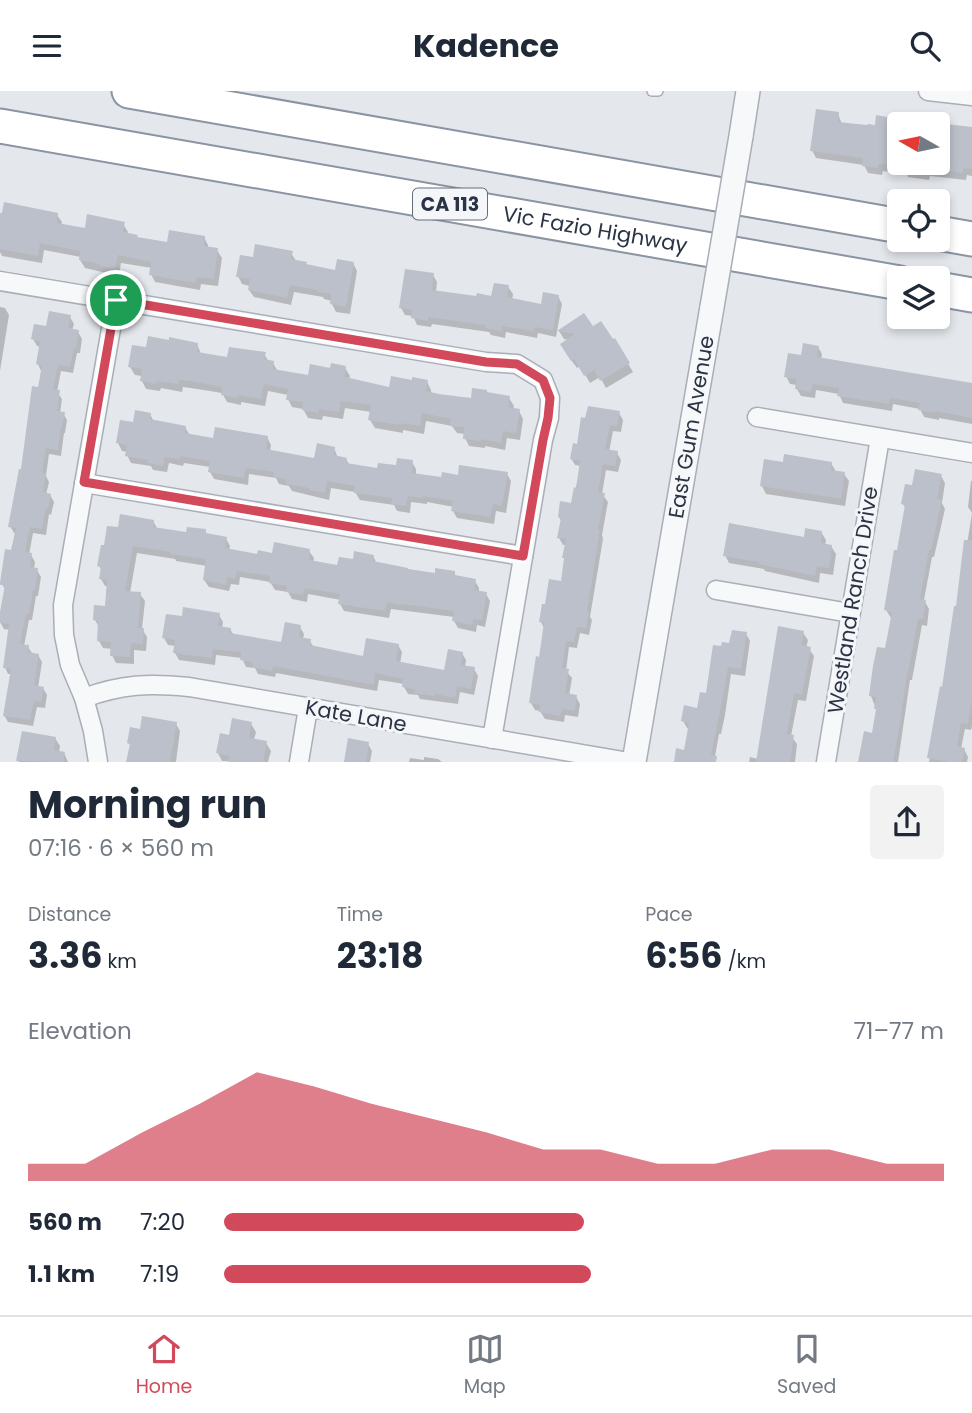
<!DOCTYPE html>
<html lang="en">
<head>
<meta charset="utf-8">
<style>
  :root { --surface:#fff; --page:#f2f2f3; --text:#1f2937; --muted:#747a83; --line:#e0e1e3; --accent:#d1495b }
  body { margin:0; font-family:Poppins,sans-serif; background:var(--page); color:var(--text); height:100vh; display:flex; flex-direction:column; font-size:26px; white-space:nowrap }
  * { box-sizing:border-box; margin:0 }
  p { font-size:23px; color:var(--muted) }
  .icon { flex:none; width:38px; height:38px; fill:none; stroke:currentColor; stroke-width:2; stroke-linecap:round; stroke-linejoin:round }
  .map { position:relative; height:671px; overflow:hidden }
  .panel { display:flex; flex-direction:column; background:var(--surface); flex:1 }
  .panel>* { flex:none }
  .needle { width:46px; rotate:279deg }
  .buttons { position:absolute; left:887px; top:21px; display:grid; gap:14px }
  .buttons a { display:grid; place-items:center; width:63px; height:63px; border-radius:7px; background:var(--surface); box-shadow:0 4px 10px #0003; font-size:35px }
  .pin { position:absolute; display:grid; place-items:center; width:60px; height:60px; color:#fff; margin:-30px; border:4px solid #fff; border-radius:50%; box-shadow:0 2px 7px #0007 }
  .round { display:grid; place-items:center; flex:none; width:74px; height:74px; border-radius:7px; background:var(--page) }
  .overview { display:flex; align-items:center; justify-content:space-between; height:119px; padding:0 28px }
  h1 { font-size:38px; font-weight:700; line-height:52px }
  .stats { display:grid; grid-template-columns:repeat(3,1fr); gap:10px; height:119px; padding:7px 28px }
  .stats div { display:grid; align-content:center }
  .stats b { font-size:35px; font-weight:700 }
  .stats small { font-size:19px; font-weight:400 }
  .stats p { font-size:19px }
  .chart { height:196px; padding:14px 28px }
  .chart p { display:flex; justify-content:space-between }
  .chart svg { width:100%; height:126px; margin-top:7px; fill:var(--accent); opacity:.7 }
  ul { padding:0 28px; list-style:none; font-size:23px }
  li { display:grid; grid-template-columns:112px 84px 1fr; align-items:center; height:52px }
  li i { height:18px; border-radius:9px; background:var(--accent) }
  header { display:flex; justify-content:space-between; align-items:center; height:91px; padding:0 28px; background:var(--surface); font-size:32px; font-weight:700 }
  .dock { display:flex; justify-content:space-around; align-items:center; height:98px; border-top:2px solid var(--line); background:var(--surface); font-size:19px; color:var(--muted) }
  .dock a { display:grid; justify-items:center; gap:4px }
  .dock .current { color:var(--accent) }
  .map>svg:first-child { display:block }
  .shadow { fill:#0003; fill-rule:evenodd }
  .building { fill:#bbc0ca }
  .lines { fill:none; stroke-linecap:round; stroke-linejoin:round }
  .service-casing { stroke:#a9aeb7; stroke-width:12 }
  .minor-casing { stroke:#a9aeb7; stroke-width:21 }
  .tertiary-casing { stroke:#a9aeb7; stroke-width:26 }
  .motorway-casing { stroke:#8b94a3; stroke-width:37 }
  .service { stroke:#f7f8fa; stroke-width:9 }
  .minor { stroke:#f7f8fa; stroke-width:18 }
  .tertiary { stroke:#f7f8fa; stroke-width:23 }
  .motorway { stroke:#fff; stroke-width:33 }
  .tertiary-bridge-casing { stroke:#a9aeb7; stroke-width:26; stroke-linecap:butt }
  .tertiary-bridge { stroke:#f7f8fa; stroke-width:23 }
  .route-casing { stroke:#fff; stroke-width:14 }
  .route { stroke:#d1495b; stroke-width:9 }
  .labels { text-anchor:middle; stroke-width:6; stroke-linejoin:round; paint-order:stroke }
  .shield { fill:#f4f6f9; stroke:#676e7b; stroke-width:2 }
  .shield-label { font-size:19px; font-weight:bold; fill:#2b3445 }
  .street-label { font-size:21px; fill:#2b3445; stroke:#f4f6f9 }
</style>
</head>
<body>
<header><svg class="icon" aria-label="menu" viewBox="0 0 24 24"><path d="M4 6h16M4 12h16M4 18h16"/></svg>Kadence<svg class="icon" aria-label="search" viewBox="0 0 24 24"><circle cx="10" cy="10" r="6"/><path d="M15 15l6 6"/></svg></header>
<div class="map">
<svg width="972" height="671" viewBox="0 0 972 671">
  <rect width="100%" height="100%" fill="#e4e7ec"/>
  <g class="shadow">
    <path d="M838 23 842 33 876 36 877 26 905 30 906 28 972 38V85L967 84 966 89 930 85 929 89 908 86 907 83 883 80 882 84 868 82 864 74 816 67 812 59ZM900 33H938V72H900Z"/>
    <polygon points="0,124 57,124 62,131 61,135 86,139 123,133 128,141 127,144 138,148 168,153 204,146 208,154 208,157 217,159 222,167 218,195 201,193 200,199 155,191 151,183 152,177 121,172 119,185 85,177 80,169 81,166 44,159 42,172 2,165 0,161"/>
    <polygon points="291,162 296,170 307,175 337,181 353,172 357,180 350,223 336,221 332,213 332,210 324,208 323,206 294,201 291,214 254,206 249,199 250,195 242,193 238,185 254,168"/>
    <polygon points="433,184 437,191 436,201 478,207 493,207 508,196 513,203 512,209 542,215 558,205 562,213 556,246 538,242 537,247 506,241 505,247 491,244 489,241 432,233 431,236 417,234 413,225 405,224 401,217"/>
    <polygon points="0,216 5,217 9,224 0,280"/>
    <polygon points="70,226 74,233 72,240 78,241 82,248 80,262 77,262 73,282 61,280 57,301 62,308 60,322 63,322 67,329 65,342 64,342 61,365 49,363 46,385 49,391 46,404 50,404 54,411 51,424 49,423 46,444 33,442 29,464 31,464 35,471 34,478 37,479 41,486 38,505 36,505 32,529 29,529 24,555 28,556 32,562 38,564 42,571 38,597 43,597 47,604 45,617 37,616 33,635 8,631 4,624 11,583 8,583 5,576 10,539 4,538 0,531 6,500 2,493 13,461 16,443 14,442 10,435 40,298 41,280 38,273 41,256 37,255 33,248 48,237"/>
    <polygon points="592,238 612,250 614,249 633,281 606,297 600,286 590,292 580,275 577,277 566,262 570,249 564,248 559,240"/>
    <polygon points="197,253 201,263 229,268 264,263 269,271 273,272 278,281 309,286 332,279 345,277 350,285 349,289 391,298 427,291 431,299 431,303 472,309 488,303 509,307 514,315 513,319 519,320 523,328 520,349 507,347 505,359 485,355 485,357 469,355 465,347 465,343 457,342 452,335 426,330 424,343 403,339 403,342 375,337 370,329 371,321 345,317 343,328 323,325 322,329 308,327 303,318 292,316 288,308 288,304 268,300 265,315 241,311 241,314 227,311 222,302 197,298 183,296 182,301 161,297 160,300 146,298 142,290 142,285 135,284 130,276 147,258"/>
    <polygon points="818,256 822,263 821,269 972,293 972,333 939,327 939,329 924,326 920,318 893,313 892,320 843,312 839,303 816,299 815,307 801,305 797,298 797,294 790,293 786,285 802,266"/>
    <polygon points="619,322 623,329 621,341 613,340 609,361 617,362 621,369 618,381 606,379 602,403 608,411 602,444 603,448 590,526 592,529 589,544 580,542 577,557 569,556 566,580 572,587 569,605 576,606 580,613 578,626 565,624 564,631 545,628 540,620 535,619 531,612 541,568 545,539 541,531 546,515 562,492 567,454 563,454 559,447 562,431 559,426 572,414 581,375 575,374 571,367 578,355"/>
    <polygon points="150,323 154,331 185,336 190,345 215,349 267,346 271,354 270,361 316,369 334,357 338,367 346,368 350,375 379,379 398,376 412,371 416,378 416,384 442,388 507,383 511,390 506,422 496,420 494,433 457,427 453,420 454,416 427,411 427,413 411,411 410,422 397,420 394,414 360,409 355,401 331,397 329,409 292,400 289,395 279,393 276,387 249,383 248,394 214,388 210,381 210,376 184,372 183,375 169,372 167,381 153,379 151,375 131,372 127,364 128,361 122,360 118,352 134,333"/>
    <polygon points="831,372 836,381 844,383 849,390 845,415 766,403 762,395 784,373"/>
    <polygon points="941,385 945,392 942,412 945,418 934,466 932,466 924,509 929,518 927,535 922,534 912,589 910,589 898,671 859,671 873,644 877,620 871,605 887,559 892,527 891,527 886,519 906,418 903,413 914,396"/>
    <polygon points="971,390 972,390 972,635 971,639 965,638 961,658 964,658 968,666 967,671 929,671 957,517 972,422 968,416"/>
    <polygon points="153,430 158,439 188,443 205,440 208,444 226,448 230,455 229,459 259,465 309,460 314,467 313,471 339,476 373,465 377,473 437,484 454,482 457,486 475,490 479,497 479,501 486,503 490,510 485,536 477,534 476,541 458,537 454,530 454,526 391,518 389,527 344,520 340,513 341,509 308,503 307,511 292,508 288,501 275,499 270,491 240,486 239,494 231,493 229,500 209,496 204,489 207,475 176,470 175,468 137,462 130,502 140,503 145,510 142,538 147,546 146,560 134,559 134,573 116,572 112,564 112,558 103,557 99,550 99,536 95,529 106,517 108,495 105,495 101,488 102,480 99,475 105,456 119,438"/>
    <polygon points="821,441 826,449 825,454 831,455 836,463 833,484 820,482 819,492 765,480 764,478 729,472 725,464 806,448"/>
    <polygon points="219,524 223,531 222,537 230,538 233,543 283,554 300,536 304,543 303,548 310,550 314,557 364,567 398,554 402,561 400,573 446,581 462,562 466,569 465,576 474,578 478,585 474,604 460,601 458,613 420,608 418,604 408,603 404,596 404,593 379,589 377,600 276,582 275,586 258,583 255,577 246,576 242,567 216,564 215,574 179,569 175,562 176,555 168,554 164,547 183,527"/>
    <polygon points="803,542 808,549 806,557 809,558 814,565 806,610 798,609 791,645 797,653 795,671 749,671 750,666 758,668"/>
    <polygon points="746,543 750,550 745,585 731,583 725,624 721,643 719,643 714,671 675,671 686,661 690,638 687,637 683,630 699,619 731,554"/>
    <polygon points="176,633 180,640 176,671 128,671 131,656 129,652 142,640"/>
    <polygon points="251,633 256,641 254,649 266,652 271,660 268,671 222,670 218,662 230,646"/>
    <polygon points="55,647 60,655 59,661 64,662 68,671 19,671 18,669"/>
    <polygon points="368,653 372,660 370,671 346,671"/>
    <polygon points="424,666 438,668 442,671 409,671 410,667 424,669"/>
  </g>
  <g class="building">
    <polygon points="816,18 839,21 838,31 867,34 868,33 875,34 876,24 898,28 892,74 879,73 878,77 862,75 863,67 810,60"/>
    <polygon points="938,32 972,36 972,78 963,77 963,82 938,79"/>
    <polygon points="4,111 58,122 57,132 85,137 87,123 125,131 123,141 138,144 137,146 167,151 169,139 205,145 204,155 218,157 214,188 197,186 196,192 149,184 151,171 118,164 115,178 100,175 100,173 79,169 80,160 40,152 38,165 0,158 0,122 2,122"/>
    <polygon points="255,153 293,160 291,168 307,171 306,173 335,179 337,168 354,171 346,216 330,213 331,203 318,201 318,199 290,194 287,207 248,199 250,188 236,186 240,164 253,166"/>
    <polygon points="405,178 434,182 432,199 476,205 477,202 491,205 494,192 509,194 507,206 541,213 543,201 559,204 553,239 535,236 534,240 502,235 501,240 485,237 485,234 428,226 428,230 411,227 412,219 399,217"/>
    <polygon points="49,220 71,224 68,237 79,239 76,257 74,256 70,276 58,274 53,298 60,299 57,320 65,321 62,336 61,336 58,359 46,357 42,382 46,382 43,401 51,403 48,418 46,417 42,438 30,436 25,461 32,462 30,476 38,477 35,499 33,499 29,523 26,523 20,553 29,554 28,561 39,563 34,594 44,596 41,611 34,610 30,629 3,625 11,578 3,577 9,533 0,532 0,521 5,494 0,494 0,492 5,458 11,459 16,437 8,436 19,378 21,378 32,295 38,296 42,275 36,273 40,250 31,248 34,233 46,235"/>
    <polygon points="584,222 593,235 601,230 613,248 615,247 630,272 600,290 594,279 584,285 574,268 571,270 560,253 575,243 557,240"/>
    <polygon points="148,245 169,249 169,246 198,252 197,261 227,266 229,256 266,261 264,268 274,270 273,278 308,284 310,273 330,277 331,272 346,275 345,286 389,296 391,285 412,289 412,286 428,289 426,300 439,303 471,307 472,297 487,299 487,301 510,305 508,316 520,318 516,342 503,340 501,352 481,348 481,350 463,348 464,336 450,335 451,328 422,322 420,335 399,332 399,334 368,329 371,314 341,310 339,321 319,318 318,322 302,319 303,311 286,309 288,298 264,293 261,308 237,304 237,307 221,304 222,296 191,290 179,289 178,293 157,290 156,293 140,290 142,278 128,276 132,254 146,256"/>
    <polygon points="803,252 819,255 817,266 972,292 972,327 936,320 935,322 918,319 920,312 890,307 889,313 837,305 839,297 813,293 811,301 795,298 796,288 784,286 788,262 801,264"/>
    <polygon points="588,315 620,320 617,335 610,334 605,358 618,360 615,375 603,373 598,401 605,402 598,439 600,439 587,520 589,521 586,537 577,536 574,551 566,550 562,577 569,578 565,602 577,604 575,620 562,618 560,625 539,621 540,614 529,612 536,565 539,566 544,532 539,531 542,513 545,513 549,488 561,490 564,467 562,467 566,448 557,447 561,427 558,426 560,410 571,412 574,396 576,397 580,370 570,368 573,352 577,353 581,326 585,327"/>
    <polygon points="135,319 151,322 150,328 186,335 185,342 213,347 215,336 268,345 266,358 314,367 317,352 335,356 334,364 347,367 346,372 377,377 378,372 396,374 397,367 413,369 412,382 441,386 442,381 458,384 459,374 508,381 502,415 493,413 490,426 451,420 453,410 423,405 423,407 408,405 406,415 391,413 392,407 354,402 355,395 327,390 325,402 309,399 309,397 286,393 286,388 273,386 274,381 246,377 244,387 208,381 210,370 180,365 180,368 165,366 163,375 147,372 148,369 125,365 127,354 116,352 120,329 133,331"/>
    <polygon points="784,363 832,371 831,379 845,381 841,408 760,395 764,368 783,371"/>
    <polygon points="915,378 942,383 937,408 942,409 931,459 929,459 920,508 926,509 923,528 918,528 908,582 907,582 901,627 893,671 858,671 864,640 872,642 876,618 874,618 876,606 869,605 873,575 877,556 885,557 892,521 884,519 894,459 897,459 905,414 901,413 905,393 912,394"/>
    <polygon points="120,423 154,429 153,436 186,441 187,436 206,438 206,442 227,446 225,457 257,463 258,459 272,462 274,451 310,458 309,469 337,474 339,466 353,468 354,460 374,464 373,470 408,477 408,478 435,482 435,477 455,480 455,484 476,488 474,499 487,501 482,529 474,528 472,534 452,530 454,520 402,513 401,514 387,511 385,520 338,513 340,503 305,497 303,504 286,501 287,495 269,492 270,485 237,480 235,488 227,486 226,494 203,489 206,468 170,463 170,461 133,455 125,500 141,501 138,537 144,537 143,553 131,552 130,566 110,565 111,551 97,550 98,530 93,529 94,514 105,515 107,489 99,488 101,476 97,475 101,454 104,454 107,435 118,436"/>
    <polygon points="729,432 804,446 805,437 822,440 821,452 832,454 829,477 817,475 815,485 758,473 759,471 723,465"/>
    <polygon points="964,449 972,449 972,608 968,633 961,632 957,655 965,657 962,671 949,671 927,667 940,595 942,596 954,515 956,515"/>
    <polygon points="183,516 220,522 218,535 231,537 230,542 281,551 285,531 301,534 299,546 311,548 310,554 363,565 366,547 399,553 396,570 444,579 448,558 463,561 461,574 475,576 471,598 457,595 455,607 435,603 435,605 414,602 415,598 402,596 403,588 375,582 374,594 273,575 272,580 252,576 253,571 240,569 241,561 213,558 212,567 173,562 175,549 162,547 166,523 182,525"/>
    <polygon points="778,535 804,540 802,554 811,556 802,604 794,602 787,643 794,644 790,671 756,671"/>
    <polygon points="732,539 747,541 741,578 728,576 721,616 711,664 717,665 716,671 674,671 676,657 684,659 689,632 681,630 684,614 697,617 700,601 706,602 713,554 721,555 722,551 729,552"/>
    <polygon points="142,625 177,631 170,671 126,671 130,653 127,652 130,636 140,638"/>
    <polygon points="232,627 252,631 249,647 267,650 263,671 228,671 229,665 216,662 220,642 229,644"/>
    <polygon points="22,640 56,646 54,659 65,661 63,671 16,670"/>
    <polygon points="348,647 369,651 366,671 344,671"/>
  </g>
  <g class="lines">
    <g class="service-casing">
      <polyline id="service" points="652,0 658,0"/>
    </g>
    <g class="minor-casing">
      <g id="minor">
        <polyline points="928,0 972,5"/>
        <polyline points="0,190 486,271 517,273 543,289 550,307 549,327 543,349 492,648"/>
        <polyline points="757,326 972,362"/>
        <polyline points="84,392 523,465"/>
        <polyline points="716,499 850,522"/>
        <path d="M84 607C122 593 149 592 189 596L629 671"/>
        <polyline points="98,671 93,640 84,607 70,574 64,544 63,514 116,209"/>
        <polyline points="299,671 308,617"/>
        <polyline points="826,671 880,347"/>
      </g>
    </g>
    <g class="tertiary-casing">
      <g id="tertiary">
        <polyline points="741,45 748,0"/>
        <path id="s1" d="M634 671 712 216"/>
      </g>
    </g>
    <g class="motorway-casing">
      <g id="motorway">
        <polyline points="129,0 900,135"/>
        <path id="s2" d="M0 35 900 192"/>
        <polyline points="938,142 972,148"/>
        <polyline points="938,198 972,204"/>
      </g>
    </g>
    <use href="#service" class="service"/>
    <use href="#minor" class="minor"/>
    <use href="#tertiary" class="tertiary"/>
    <use href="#motorway" class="motorway"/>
    <g class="tertiary-bridge-casing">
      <polyline id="tertiary-bridge" points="712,216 741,45"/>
    </g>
    <use href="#tertiary-bridge" class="tertiary-bridge"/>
  </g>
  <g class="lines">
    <g class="route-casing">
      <polygon id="route" points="116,209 486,271 517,273 543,289 550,307 548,327 543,349 523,465 84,391"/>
    </g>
    <use href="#route" class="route"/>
  </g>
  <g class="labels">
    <rect class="shield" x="413" y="97.5" width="74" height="31" rx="5"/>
    <g class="shield-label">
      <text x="450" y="120">CA 113</text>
    </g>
    <g class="street-label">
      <text dy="7" stroke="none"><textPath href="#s2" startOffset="604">Vic Fazio Highway</textPath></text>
      <text dy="7" stroke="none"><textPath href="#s1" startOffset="340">East Gum Avenue</textPath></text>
      <text transform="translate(853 509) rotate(-81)" y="7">Westland Ranch Drive</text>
      <text transform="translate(356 625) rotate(10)" y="7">Kate Lane</text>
    </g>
  </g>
</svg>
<div class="buttons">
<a><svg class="needle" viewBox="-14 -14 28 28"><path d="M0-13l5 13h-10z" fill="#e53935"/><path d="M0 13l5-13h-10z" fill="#747a83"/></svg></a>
<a><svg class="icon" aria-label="locate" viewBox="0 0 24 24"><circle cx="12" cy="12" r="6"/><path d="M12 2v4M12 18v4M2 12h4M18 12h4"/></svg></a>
<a><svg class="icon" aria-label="layers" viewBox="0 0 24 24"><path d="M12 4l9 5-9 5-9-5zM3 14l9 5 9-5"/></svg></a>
</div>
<div class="pin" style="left:116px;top:209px;background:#1e9e55"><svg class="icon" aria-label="arrive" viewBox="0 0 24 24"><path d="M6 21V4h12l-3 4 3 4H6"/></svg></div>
</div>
<section class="panel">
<div class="overview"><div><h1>Morning run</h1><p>07:16 · 6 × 560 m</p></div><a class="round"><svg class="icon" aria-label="share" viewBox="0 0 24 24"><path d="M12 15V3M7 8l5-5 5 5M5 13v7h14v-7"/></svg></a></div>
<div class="stats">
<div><p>Distance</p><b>3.36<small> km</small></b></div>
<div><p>Time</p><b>23:18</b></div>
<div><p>Pace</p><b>6:56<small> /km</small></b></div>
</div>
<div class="chart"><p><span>Elevation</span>71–77 m</p>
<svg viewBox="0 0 160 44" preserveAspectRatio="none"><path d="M0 44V38L10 38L20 27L30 17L40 6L50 11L60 17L70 22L80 27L90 33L100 33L110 38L120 38L130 33L140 33L150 38L160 38V44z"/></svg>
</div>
<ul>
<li><b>560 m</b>7:20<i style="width:50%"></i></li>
<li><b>1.1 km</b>7:19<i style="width:51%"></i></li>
</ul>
</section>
<nav class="dock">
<a class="current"><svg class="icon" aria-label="home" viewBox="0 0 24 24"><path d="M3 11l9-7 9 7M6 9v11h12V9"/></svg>Home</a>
<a><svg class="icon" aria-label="map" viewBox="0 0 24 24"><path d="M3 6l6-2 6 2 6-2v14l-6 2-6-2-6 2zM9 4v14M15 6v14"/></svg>Map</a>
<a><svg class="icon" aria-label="saved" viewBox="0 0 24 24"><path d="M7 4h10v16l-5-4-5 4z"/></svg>Saved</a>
</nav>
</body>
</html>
